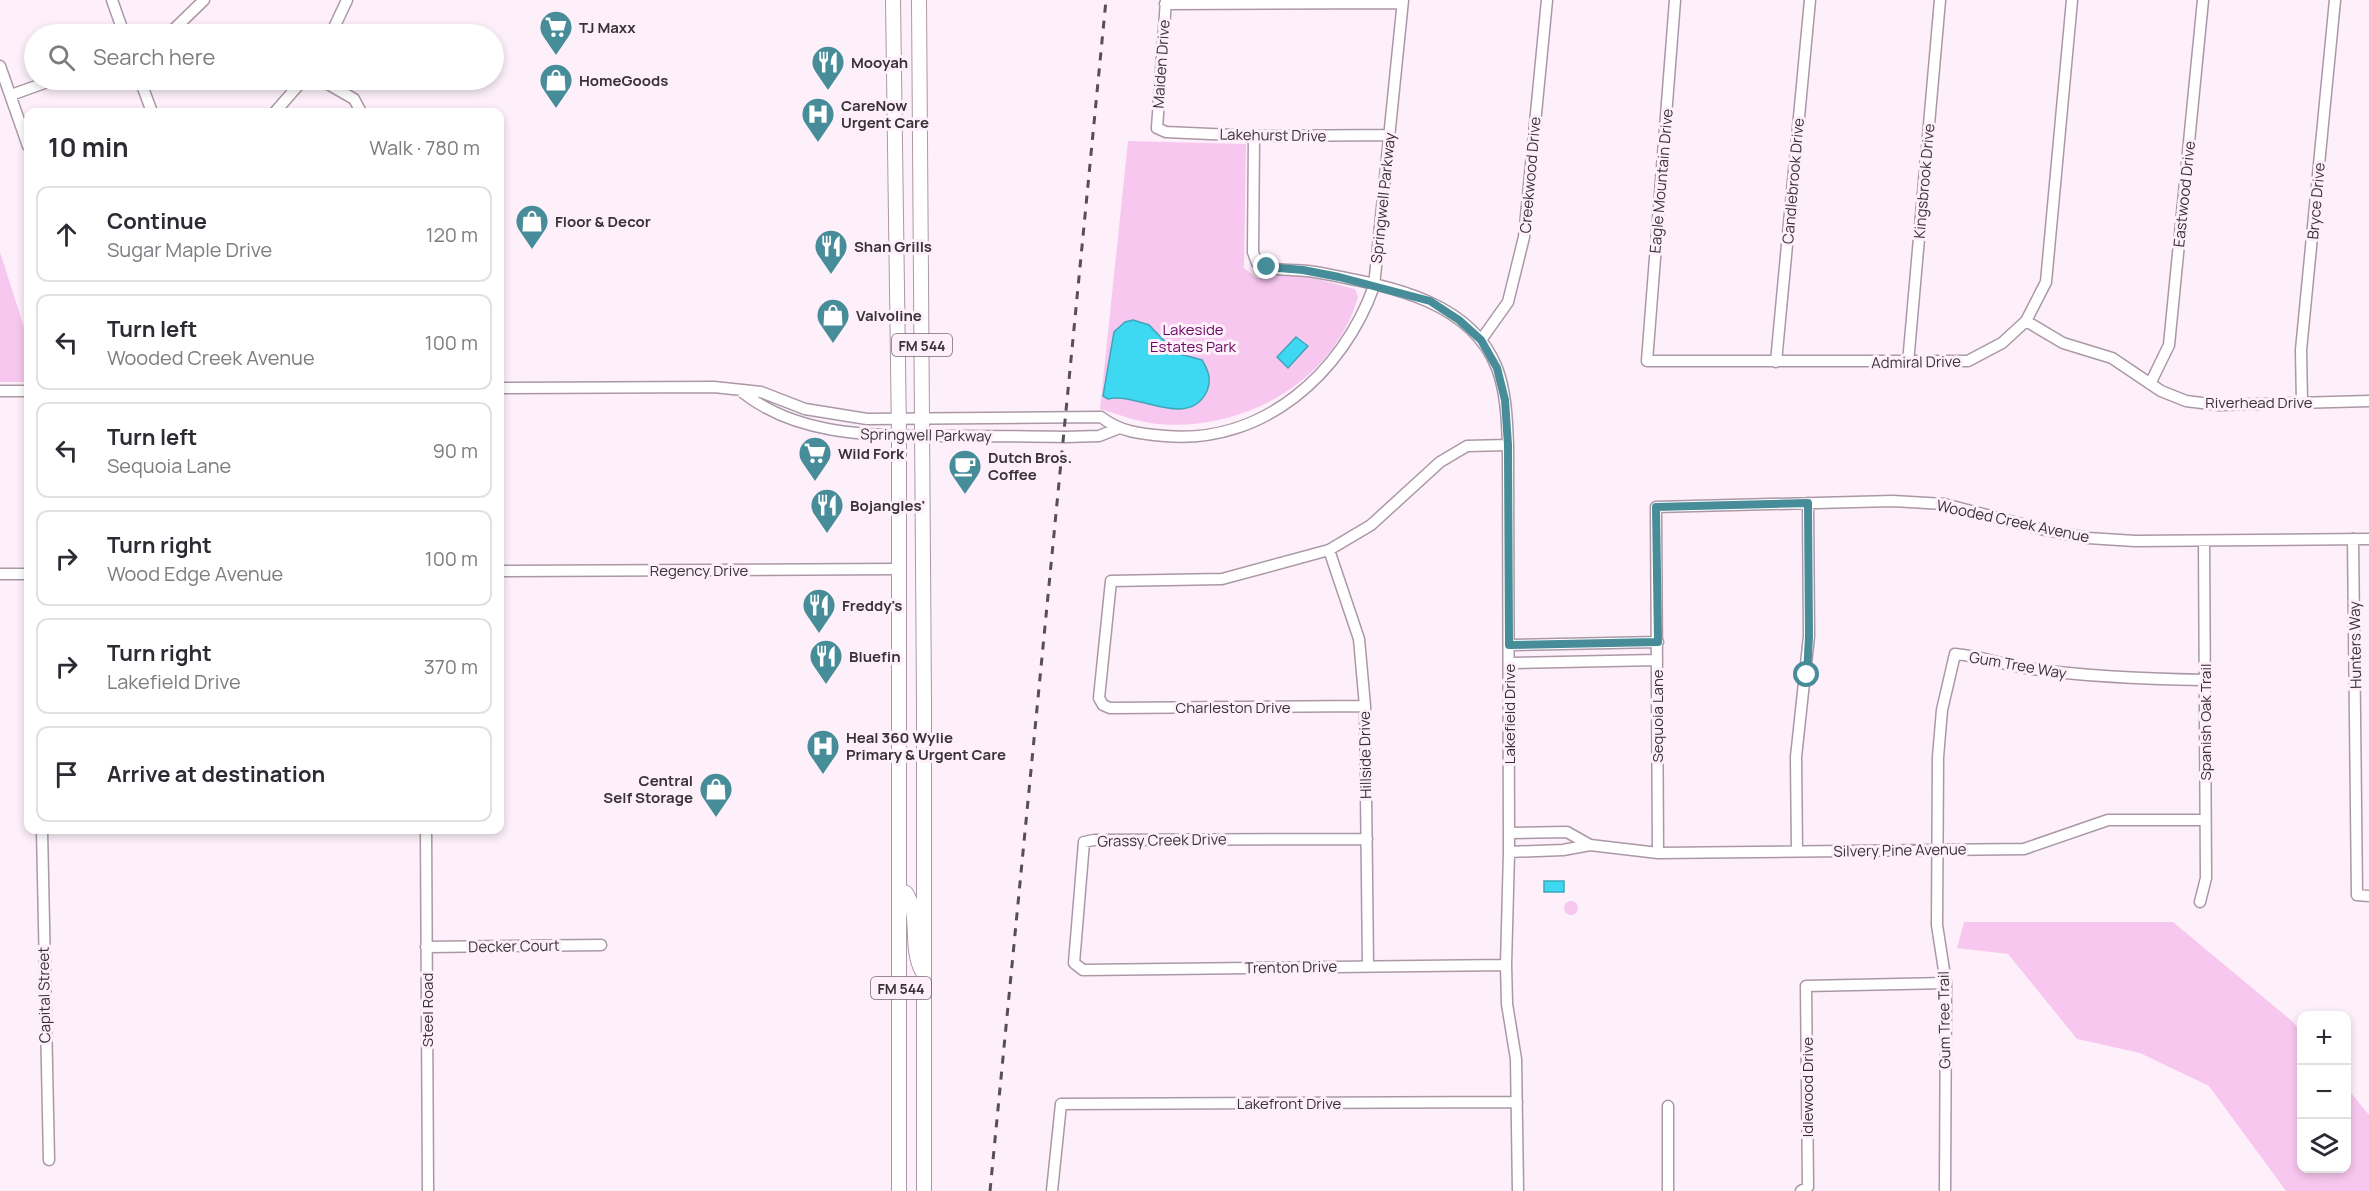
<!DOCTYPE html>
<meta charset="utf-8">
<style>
:root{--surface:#fff;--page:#f7f7f7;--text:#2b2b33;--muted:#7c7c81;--line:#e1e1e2}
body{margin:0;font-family:Manrope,sans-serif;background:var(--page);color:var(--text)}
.controls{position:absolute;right:18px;bottom:18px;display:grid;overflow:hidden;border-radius:12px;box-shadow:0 3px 9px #0003}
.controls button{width:54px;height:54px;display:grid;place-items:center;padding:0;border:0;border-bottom:2px solid var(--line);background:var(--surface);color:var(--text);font:30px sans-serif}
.stop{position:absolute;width:18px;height:18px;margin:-14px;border:4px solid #478c99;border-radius:50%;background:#fff}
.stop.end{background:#478c99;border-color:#fff;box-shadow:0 2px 6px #0008}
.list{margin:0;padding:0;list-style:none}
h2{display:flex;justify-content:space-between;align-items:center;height:78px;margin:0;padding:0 24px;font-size:26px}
h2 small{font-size:20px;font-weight:400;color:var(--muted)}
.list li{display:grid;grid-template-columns:39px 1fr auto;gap:18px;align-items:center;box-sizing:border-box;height:96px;margin:0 12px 12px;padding:0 12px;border:2px solid var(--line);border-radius:12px}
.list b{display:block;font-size:22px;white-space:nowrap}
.list p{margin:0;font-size:20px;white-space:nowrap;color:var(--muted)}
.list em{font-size:20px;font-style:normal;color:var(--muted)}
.icon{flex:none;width:33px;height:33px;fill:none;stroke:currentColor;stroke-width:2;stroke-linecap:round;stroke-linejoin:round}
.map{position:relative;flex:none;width:2369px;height:1191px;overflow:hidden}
.search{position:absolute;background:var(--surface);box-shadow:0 3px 9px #0003;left:24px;top:24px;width:480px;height:66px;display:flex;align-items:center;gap:15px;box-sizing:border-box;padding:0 21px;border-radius:33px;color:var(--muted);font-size:22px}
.panel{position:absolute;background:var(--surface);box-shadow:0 3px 9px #0003;left:24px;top:108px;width:480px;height:726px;border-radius:12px}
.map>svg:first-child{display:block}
.green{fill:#f8c7ef}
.water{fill:#3fd8f2;stroke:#3ea6ba;stroke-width:1.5}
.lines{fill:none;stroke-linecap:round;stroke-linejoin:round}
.minor-casing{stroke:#ab98a7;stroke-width:13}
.major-casing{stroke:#ab98a7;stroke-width:16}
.minor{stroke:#fff;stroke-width:10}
.major{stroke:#fff;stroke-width:14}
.rail{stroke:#584f56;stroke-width:3;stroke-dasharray:8 8;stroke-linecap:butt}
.route{stroke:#478c99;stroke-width:8}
.labels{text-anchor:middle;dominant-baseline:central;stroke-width:6;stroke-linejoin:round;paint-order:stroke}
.shield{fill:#fdf0fa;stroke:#746b72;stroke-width:1.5}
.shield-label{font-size:14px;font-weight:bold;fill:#3a3238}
.poi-label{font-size:15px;font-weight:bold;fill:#3a3238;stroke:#fdf0fa;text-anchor:start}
.street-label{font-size:15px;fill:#3a3238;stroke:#fdf0fa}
.park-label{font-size:15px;fill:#6a0762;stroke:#fdf0fa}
</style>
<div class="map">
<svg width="2369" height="1191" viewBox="0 0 2369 1191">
<rect width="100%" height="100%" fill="#fdf0fa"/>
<path class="green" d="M1128,141L1246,144L1244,268L1257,278H1266L1275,274L1305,276L1355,289L1358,297C1334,382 1242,432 1157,424C1138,422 1118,414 1100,409Z
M0,252L28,340V382H0Z
M1564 908a7 7 0 1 1 14 0a7 7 0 1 1-14 0Z
M1964,922H2173L2292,1021L2301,1032L2302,1168H2346L2347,1088L2369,1115V1191H2286L2209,1086L2140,1053L2077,1039L2008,954L1957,948Z"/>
<path class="water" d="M1133,320L1149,325L1176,353L1202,360C1208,370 1212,379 1207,391C1188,431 1136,391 1108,399L1103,396L1114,332L1125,322Z
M1296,337L1308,346L1288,368L1277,357Z
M1544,881H1564V892H1544Z"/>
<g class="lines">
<defs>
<path id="minor" d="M112,0L124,34
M1166,0L1157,128L1166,132L1254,136L1389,135
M1675,0L1647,361H1968L2002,343L2026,321L2046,282L2072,0
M1165,4L1402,3
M169,34L204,0
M331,34L347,0
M0,66L28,146
M140,80L152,112
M321,80L354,99L361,112
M11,95L53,80
M275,112L303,80
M1254,136L1253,252L1257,263C1272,272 1297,269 1315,272C1381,285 1469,297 1497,368C1506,392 1507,419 1508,445L1509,852L1506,965L1507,1004L1516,1059L1518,1191
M2026,321L2063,343L2112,358L2161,391L2186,401L2218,405L2369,401
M1481,340L1508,302L1524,237L1547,0
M1776,362L1810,0
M1908,363L1940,0
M2150,384L2169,345L2203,0
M500,388L714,387L761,392L805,409L867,419L1101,417C1120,432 1141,434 1165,436C1263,445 1343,373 1374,286L1403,0
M0,391H28
M742,392C800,438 876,435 945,436C985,436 1025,436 1065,437L1099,436L1117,429
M2302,403L2301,350L2335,0
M2353,539L2357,895L2369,896
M1329,550L1359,639L1365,706L1368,965
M500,571L898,569
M0,574H28
M1509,645L1658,642
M1509,663L1657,660
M1365,706L1110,708L1103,705L1099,698L1111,581L1222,579L1329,550L1371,525L1440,462L1467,446L1508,445
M42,830L49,1160
M426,830L428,1191
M1509,833L1567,832L1590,845L1563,850L1509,852
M1367,839L1094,840L1084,842L1074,963L1083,970L1506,965
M1590,845L1658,853L2024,849L2108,820H2205
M1797,851L1796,757L1809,636L1808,503
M1658,853L1656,507L1893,501L1944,504L2041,529L2088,538L2135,541L2369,539
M2200,902L2206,878L2204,541
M426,947L601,945
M1668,1106V1191
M1052,1191L1061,1104L1517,1102
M1801,1191L1808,1187L1806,986L1946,983
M1945,1191L1946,983L1937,925L1938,757L1942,710L1955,654C1982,656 2006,666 2033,669C2090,677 2146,679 2204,680"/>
<path id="major" d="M893,0L899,435V1191
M919,0L924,702V1191
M900,891L906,893C921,916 909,945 922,971"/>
</defs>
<use href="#minor" class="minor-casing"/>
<use href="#major" class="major-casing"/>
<use href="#minor" class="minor"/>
<use href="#major" class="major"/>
<path class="rail" d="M990,1191L1106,0"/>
</g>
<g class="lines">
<path class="route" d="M1267,267L1303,270L1339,277L1430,301L1459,320L1481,340L1497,368L1505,400L1508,445L1509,645L1658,642L1656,507L1808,503L1809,636L1807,675"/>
</g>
<defs>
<symbol id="supermarket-pin" viewBox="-11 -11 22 30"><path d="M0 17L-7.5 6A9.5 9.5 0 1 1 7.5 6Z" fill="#478c99" stroke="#fdf0fa"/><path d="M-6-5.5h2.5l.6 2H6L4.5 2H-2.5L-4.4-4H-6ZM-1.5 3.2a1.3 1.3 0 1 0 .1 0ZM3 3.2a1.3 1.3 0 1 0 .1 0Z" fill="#fff"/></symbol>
<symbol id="restaurant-pin" viewBox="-11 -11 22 30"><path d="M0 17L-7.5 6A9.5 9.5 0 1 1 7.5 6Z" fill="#478c99" stroke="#fdf0fa"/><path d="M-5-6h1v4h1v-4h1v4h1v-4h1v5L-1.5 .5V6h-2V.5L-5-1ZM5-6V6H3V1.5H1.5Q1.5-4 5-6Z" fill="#fff"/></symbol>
<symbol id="shop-pin" viewBox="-11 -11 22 30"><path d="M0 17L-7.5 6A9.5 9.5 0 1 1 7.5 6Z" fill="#478c99" stroke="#fdf0fa"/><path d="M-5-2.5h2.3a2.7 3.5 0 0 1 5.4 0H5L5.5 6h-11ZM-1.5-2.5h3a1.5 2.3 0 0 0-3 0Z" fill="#fff"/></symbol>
<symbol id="hospital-pin" viewBox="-11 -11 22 30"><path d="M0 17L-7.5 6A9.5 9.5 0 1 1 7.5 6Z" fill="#478c99" stroke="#fdf0fa"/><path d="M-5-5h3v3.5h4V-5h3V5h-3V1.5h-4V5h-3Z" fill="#fff"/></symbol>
<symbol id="cafe-pin" viewBox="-11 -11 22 30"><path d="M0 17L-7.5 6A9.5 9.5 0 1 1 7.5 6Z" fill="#478c99" stroke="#fdf0fa"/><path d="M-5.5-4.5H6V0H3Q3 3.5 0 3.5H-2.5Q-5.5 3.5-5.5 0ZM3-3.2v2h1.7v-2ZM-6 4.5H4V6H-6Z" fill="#fff"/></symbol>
</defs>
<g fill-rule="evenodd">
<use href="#supermarket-pin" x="537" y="8" width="38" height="52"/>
<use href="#restaurant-pin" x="809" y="43" width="38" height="52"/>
<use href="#shop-pin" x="537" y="61" width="38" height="52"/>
<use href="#hospital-pin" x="799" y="95" width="38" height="52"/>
<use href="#shop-pin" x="513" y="202" width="38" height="52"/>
<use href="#restaurant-pin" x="812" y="227" width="38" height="52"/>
<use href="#shop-pin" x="814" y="296" width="38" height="52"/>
<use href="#supermarket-pin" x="796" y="434" width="38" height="52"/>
<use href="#cafe-pin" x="946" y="447" width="38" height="52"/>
<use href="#restaurant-pin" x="808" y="486" width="38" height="52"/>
<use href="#restaurant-pin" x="800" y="586" width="38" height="52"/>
<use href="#restaurant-pin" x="807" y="637" width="38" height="52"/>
<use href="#hospital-pin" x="804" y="727" width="38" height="52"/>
<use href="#shop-pin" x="697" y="770" width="38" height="52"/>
</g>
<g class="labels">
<g class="shield">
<rect x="892" y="334" width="60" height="22" rx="4.5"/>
<rect x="871" y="977" width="60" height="22" rx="4.5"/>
</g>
<g class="shield-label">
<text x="922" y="345">FM 544</text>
<text x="901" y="988">FM 544</text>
</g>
<g class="poi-label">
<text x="579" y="27">TJ Maxx</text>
<text x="851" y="62">Mooyah</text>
<text x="579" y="80">HomeGoods</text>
<text x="841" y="105">CareNow<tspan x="841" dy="17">Urgent Care</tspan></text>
<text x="555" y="221">Floor &amp; Decor</text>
<text x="854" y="246">Shan Grills</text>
<text x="856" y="315">Valvoline</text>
<text x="838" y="453">Wild Fork</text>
<text x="988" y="457">Dutch Bros.<tspan x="988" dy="17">Coffee</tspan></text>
<text x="850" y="505">Bojangles'</text>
<text x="842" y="605">Freddy's</text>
<text x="849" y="656">Bluefin</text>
<text x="846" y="737">Heal 360 Wylie<tspan x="846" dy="17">Primary &amp; Urgent Care</tspan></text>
<text x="693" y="780" text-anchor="end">Central<tspan x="693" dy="17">Self Storage</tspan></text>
</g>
<g class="street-label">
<text transform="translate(1161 64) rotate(-86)">Maiden Drive</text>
<text transform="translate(1273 135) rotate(1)">Lakehurst Drive</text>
<text transform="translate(1530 175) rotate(-85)">Creekwood Drive</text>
<text transform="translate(1661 181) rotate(-85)">Eagle Mountain Drive</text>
<text transform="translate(1793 181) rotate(-85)">Candlebrook Drive</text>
<text transform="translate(1924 181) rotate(-85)">Kingsbrook Drive</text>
<text transform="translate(2184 194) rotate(-84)">Eastwood Drive</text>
<text transform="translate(1383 198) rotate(-84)">Springwell Parkway</text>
<text transform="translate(2316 201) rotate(-85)">Bryce Drive</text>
<text transform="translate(1916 362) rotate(-1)">Admiral Drive</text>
<text x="2259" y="402">Riverhead Drive</text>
<text transform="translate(926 435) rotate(1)">Springwell Parkway</text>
<text transform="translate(2013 521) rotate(12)">Wooded Creek Avenue</text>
<text x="699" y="570">Regency Drive</text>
<text transform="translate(2355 645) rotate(-91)">Hunters Way</text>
<text transform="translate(2018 665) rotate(10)">Gum Tree Way</text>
<text x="1233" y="707">Charleston Drive</text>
<text transform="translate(1509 714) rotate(-90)">Lakefield Drive</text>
<text transform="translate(1657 716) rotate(-90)">Sequoia Lane</text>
<text transform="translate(2205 722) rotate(-90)">Spanish Oak Trail</text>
<text transform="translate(1365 755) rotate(-91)">Hillside Drive</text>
<text transform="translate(1162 840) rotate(-1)">Grassy Creek Drive</text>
<text transform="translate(1900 850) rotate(-1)">Silvery Pine Avenue</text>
<text transform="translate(514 946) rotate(-1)">Decker Court</text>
<text transform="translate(1291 967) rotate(-1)">Trenton Drive</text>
<text transform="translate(44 995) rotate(-91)">Capital Street</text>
<text transform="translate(427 1010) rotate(-90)">Steel Road</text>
<text transform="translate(1944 1020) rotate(-91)">Gum Tree Trail</text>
<text transform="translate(1807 1087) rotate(-90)">Idlewood Drive</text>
<text x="1289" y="1103">Lakefront Drive</text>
</g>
<g class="park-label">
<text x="1193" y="329">Lakeside<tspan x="1193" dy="17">Estates Park</tspan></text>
</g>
</g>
</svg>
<div class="controls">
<button>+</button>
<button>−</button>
<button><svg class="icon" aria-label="layers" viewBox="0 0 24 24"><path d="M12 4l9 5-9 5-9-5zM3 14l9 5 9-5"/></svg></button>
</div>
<div class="stop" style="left:1807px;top:675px"></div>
<div class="stop end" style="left:1267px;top:267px"></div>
<div class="search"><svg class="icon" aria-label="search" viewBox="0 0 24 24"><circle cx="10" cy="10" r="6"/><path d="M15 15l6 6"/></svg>Search here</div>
<section class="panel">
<h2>10 min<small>Walk · 780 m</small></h2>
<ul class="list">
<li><svg class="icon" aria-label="ahead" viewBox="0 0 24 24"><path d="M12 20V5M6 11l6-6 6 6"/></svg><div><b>Continue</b><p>Sugar Maple Drive</p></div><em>120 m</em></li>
<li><svg class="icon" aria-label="left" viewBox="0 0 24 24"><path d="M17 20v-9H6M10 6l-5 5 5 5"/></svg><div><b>Turn left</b><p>Wooded Creek Avenue</p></div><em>100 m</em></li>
<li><svg class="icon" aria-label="left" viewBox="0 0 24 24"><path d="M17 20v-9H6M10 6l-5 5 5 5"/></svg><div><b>Turn left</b><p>Sequoia Lane</p></div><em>90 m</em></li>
<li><svg class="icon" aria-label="right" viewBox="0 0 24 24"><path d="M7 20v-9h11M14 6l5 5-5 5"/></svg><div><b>Turn right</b><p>Wood Edge Avenue</p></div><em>100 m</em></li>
<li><svg class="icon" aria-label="right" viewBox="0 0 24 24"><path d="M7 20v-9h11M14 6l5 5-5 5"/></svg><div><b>Turn right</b><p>Lakefield Drive</p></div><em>370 m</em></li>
<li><svg class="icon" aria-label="arrive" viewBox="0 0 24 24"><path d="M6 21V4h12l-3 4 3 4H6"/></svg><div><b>Arrive at destination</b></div></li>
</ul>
</section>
</div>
